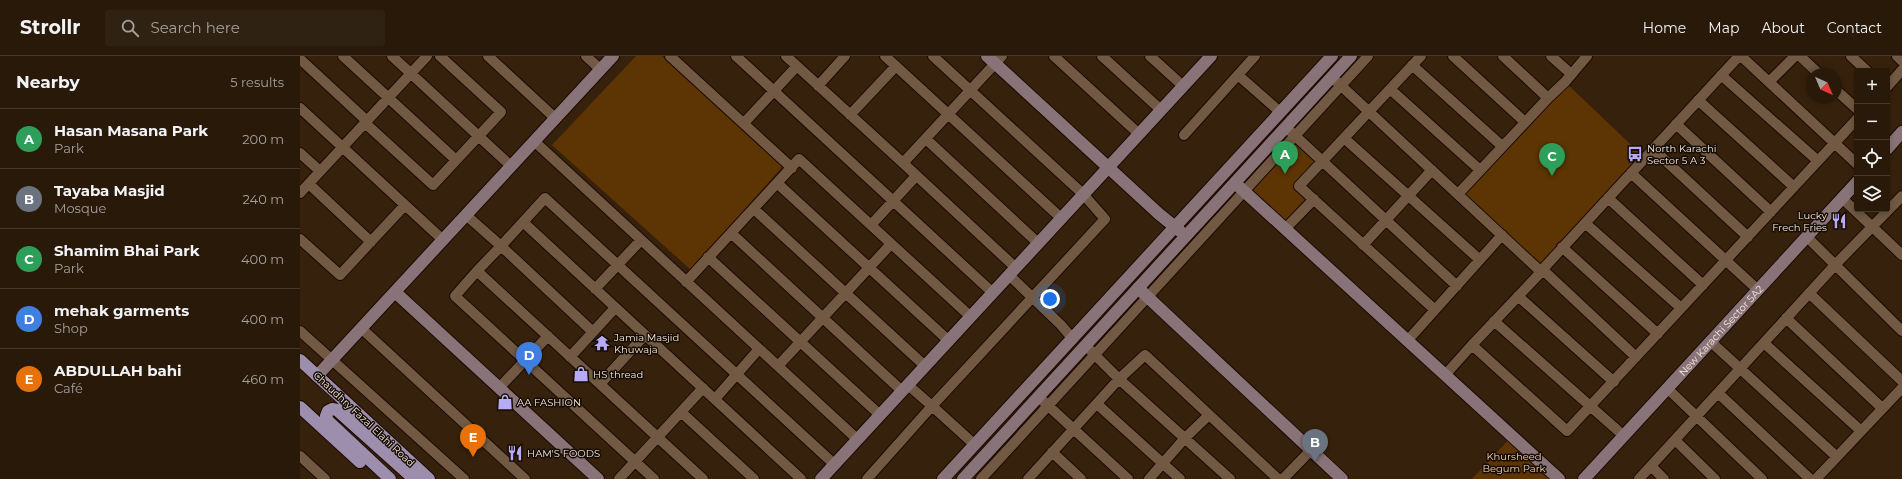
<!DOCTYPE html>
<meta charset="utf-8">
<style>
:root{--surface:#281909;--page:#302212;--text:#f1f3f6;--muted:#a5a09c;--line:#44382a;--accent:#b7abf8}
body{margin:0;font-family:Montserrat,sans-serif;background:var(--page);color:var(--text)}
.controls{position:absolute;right:12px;top:12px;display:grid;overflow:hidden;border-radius:4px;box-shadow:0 2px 6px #0003}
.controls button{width:36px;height:36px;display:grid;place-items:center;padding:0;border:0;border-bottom:1px solid var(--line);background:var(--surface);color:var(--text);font:20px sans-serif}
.compass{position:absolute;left:1506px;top:12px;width:36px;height:36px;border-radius:50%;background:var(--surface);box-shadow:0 2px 6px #0003;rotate:136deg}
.you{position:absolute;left:750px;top:243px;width:14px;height:14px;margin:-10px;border:3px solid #fff;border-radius:50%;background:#1a73e8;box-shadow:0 0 0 6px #1a73e833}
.badge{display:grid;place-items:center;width:26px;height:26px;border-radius:50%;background:var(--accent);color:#fff;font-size:13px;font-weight:700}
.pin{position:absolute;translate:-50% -33px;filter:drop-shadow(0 1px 2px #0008)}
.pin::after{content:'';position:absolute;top:21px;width:14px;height:12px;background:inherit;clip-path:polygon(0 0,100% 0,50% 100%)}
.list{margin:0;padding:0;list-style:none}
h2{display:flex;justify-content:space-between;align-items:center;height:52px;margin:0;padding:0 16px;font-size:17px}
h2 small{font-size:13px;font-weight:400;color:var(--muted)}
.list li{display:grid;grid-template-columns:26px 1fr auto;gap:12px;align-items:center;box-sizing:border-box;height:60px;padding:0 16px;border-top:1px solid var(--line)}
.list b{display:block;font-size:15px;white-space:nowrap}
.list p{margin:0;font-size:13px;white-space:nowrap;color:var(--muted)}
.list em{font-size:13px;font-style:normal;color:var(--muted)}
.icon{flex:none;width:22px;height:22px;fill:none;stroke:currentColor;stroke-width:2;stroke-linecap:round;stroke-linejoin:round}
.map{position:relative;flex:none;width:1602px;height:423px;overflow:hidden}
header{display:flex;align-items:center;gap:24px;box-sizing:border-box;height:56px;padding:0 20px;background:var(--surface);border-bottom:1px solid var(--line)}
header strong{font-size:19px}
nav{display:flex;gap:22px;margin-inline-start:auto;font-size:14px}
.search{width:280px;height:36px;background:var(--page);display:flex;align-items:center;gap:10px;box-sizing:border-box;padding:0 14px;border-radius:4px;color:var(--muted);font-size:15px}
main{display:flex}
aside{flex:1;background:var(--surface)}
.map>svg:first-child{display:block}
.green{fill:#5d3404}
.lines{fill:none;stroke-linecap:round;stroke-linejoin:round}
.street-casing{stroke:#1d0900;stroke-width:12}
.secondary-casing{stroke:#1d0900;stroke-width:14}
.primary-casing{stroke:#1d0900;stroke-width:14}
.street{stroke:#715943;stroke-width:10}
.secondary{stroke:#887478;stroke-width:12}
.primary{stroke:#9e8ead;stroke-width:12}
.labels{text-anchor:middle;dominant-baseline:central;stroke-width:3;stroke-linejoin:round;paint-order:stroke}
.poi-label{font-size:10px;fill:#f6e7da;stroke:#160d05;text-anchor:start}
.street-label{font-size:10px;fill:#f6e7da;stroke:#160d05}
.park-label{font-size:10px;fill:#f8d2b1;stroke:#160d05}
</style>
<header>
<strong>Strollr</strong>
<div class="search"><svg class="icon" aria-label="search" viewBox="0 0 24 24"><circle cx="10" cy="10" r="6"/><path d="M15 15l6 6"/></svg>Search here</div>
<nav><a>Home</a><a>Map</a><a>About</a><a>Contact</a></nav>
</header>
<main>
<aside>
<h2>Nearby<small>5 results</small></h2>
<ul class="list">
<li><span class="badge" style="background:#2e9e5b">A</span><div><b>Hasan Masana Park</b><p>Park</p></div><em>200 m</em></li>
<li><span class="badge" style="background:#6b7280">B</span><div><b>Tayaba Masjid</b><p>Mosque</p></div><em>240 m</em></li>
<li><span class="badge" style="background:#2e9e5b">C</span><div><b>Shamim Bhai Park</b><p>Park</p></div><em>400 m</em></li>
<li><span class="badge" style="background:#3f7fe0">D</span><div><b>mehak garments</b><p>Shop</p></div><em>400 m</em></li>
<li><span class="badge" style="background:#e8710a">E</span><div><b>ABDULLAH bahi</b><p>Café</p></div><em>460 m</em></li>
</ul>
</aside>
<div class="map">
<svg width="1602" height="423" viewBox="0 0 1602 423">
<rect width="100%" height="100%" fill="#36210c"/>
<path class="green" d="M336,0H362L483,110L391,214L252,89Z
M1265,26L1345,102L1238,213L1159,137Z
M994,83L1020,106L997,131L1011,144L987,170L947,133Z
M1212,380L1259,423H1172Z"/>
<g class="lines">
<defs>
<path id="street" d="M43,0L156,104
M92,0L211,110
M188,0L255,62
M286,0L300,13
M370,0L492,112
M436,0L693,237
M486,0L603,107L702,0
M585,0L761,162
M754,0L839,78
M802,0L861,54
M850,0L883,30
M1121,0L999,130L1135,254
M1153,0L1225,66
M1203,0L1248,42
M1251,0L1270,17
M1441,0L1557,108
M1500,0L1519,18
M1551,0L1567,15
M1597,0L1602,5
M0,3L67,65
M1112,9L1202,90
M938,19L980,56
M1421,19L1518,105
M1036,25L1238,213L1243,214L1336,301
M1469,26L1495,0
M518,30L545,0
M1587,31L1602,14
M1090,33L1180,114
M1536,34L1557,53
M1398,44L1494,131
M0,52L143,184
M550,59L596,10
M65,67L133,129L201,56L140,0
M444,67L497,10
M1376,68L1471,156
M991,76L1157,230
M884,79L955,0
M1044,82L1180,204
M626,83L738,187
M234,85L557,383
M1353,93L1448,181
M0,97L20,115
M603,107L716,212
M1331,117L1458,234
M477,127L649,285
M9,128L71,186
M0,137L127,0
M1159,137L1248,42L1265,26L1287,0
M1308,142L1403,229
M1542,142L1602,199
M454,153L625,310
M166,159L201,190L245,142L534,408
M223,166L501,423
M1285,167L1381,252
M571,169L616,120
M986,172L1014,143
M431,177L602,335
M1507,181L1602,275
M0,183L40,219L105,149
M1063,189L1132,114
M1262,191L1358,278
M408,201L580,359
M1242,214L1439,0
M177,215L155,240L354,423
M709,219L761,269L772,282
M386,226L499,103L671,261
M295,233L341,184
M1509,237L1602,325
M1218,240L1314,326
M1486,262L1582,352
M1194,265L1324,380
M61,272L225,423
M0,275L164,423
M293,276L201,190L177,215L403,423
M1108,284L1202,179
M1411,286L1537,401
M1464,287L1560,374
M1172,289L1243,214
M790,294L819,323L845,299L978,423
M270,301L315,252
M478,310L591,188
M1145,319L1172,289L1267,375L1557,63
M300,328L345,279
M608,329L632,350L805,163L783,138L633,0
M199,332L248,280
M1368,333L1462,423
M1418,337L1510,423
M415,343L459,293
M743,345L828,423
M797,348L880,423
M381,356L454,423
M1375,384L1415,423
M752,396L781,423
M0,400L25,423
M1351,410L1364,423
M319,423L403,332
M567,423L632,350L675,389
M681,423L1068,0
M728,423L819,323L930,423
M849,423L885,382L909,359
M983,423L1011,394
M1339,423L1535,209L1602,140
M1516,423L1602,332"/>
<g id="secondary">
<path d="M687,0L859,158L880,175"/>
<path d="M1587,93L1602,76"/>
<path d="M935,127L1259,423"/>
<path d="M838,232L1042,423"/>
<path d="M95,236L298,423"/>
<path d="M17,320L313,0"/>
<path d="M521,423L911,0"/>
<path d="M643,423L1032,0"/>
<path d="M663,423L1051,0"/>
<path id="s1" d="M1284,423L1557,126"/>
</g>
<path id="primary" d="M0,304L129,423
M0,351L60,406
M90,423L28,365L26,360L28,355L32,353L37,354L114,423"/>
</defs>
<use href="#street" class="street-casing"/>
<use href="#secondary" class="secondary-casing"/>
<use href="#primary" class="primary-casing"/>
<use href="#street" class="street"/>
<use href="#secondary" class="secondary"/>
<use href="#primary" class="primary"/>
</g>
<defs>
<symbol id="bus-bare" viewBox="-9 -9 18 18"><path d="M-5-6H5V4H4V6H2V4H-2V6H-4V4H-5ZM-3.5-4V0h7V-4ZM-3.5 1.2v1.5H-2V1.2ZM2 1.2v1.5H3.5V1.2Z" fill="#b7abf8" stroke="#160d05" stroke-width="2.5" paint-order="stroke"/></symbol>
<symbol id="restaurant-bare" viewBox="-9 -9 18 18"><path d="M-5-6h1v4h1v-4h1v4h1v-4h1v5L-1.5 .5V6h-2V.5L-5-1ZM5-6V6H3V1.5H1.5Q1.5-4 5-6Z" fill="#b7abf8" stroke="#160d05" stroke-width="2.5" paint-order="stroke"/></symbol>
<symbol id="temple-bare" viewBox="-9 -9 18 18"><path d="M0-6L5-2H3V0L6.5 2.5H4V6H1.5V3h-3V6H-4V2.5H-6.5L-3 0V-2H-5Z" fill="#b7abf8" stroke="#160d05" stroke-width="2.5" paint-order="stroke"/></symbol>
<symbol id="shop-bare" viewBox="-9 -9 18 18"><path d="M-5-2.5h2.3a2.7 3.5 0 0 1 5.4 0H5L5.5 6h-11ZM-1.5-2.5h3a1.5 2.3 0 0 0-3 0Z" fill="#b7abf8" stroke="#160d05" stroke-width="2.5" paint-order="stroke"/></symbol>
</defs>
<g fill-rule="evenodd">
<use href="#bus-bare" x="1324" y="87" width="22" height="22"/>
<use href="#restaurant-bare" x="1528" y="154" width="22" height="22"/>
<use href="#temple-bare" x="291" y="276" width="22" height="22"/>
<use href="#shop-bare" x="270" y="307" width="22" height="22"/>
<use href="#shop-bare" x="194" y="335" width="22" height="22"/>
<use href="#restaurant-bare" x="204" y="386" width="22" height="22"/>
</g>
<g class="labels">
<g class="poi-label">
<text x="1347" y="92">North Karachi<tspan x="1347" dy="12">Sector 5 A 3</tspan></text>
<text x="1527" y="159" text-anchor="end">Lucky<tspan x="1527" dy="12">Frech Fries</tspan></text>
<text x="314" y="281">Jamia Masjid<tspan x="314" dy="12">Khuwaja</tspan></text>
<text x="293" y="318">HS thread</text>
<text x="217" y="346">AA FASHION</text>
<text x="227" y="397">HAM'S FOODS</text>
</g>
<g class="street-label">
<text stroke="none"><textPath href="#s1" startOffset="202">New Karachi Sector 5A2</textPath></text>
<text transform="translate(64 363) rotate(43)">Chaudhry Fazal Elahi Road</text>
</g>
<g class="park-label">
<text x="1214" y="400">Khursheed<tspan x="1214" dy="12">Begum Park</tspan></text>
</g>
</g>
</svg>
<div class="controls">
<button>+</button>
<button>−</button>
<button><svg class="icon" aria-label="locate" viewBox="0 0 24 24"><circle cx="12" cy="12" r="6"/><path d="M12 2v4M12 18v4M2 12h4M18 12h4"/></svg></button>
<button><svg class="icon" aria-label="layers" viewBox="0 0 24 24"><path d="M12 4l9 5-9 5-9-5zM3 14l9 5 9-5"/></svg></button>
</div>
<svg class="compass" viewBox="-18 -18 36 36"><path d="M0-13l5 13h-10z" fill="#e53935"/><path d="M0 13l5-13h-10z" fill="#a5a09c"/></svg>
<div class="you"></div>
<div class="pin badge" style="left:985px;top:118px;background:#2e9e5b">A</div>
<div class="pin badge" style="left:1015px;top:406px;background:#6b7280">B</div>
<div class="pin badge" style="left:1252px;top:120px;background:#2e9e5b">C</div>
<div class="pin badge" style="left:229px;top:319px;background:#3f7fe0">D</div>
<div class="pin badge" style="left:173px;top:401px;background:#e8710a">E</div>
</div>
</main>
